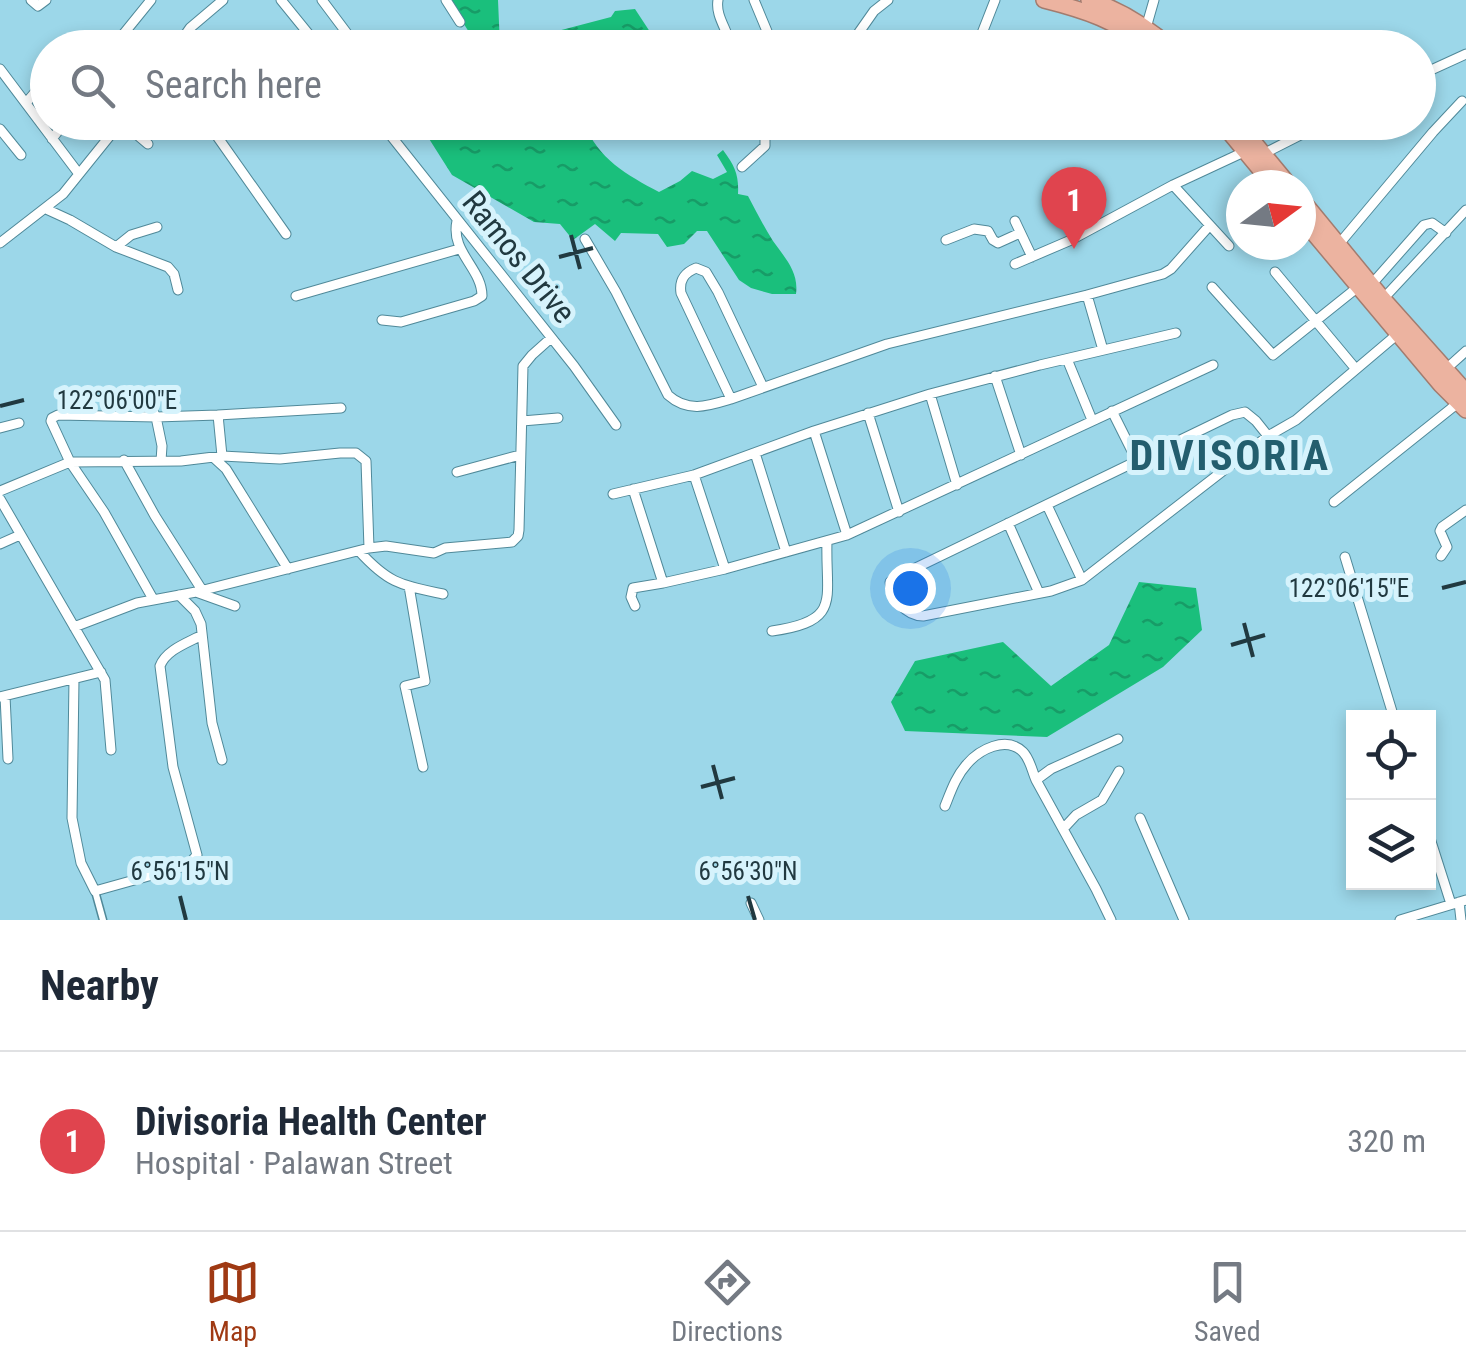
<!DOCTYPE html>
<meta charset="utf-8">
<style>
:root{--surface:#fff;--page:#f2f2f3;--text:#1f2937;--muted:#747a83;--line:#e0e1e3;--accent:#9f3913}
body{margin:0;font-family:"Roboto Condensed",sans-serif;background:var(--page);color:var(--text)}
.controls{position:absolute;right:30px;bottom:30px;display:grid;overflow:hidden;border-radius:0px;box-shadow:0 5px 15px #0003}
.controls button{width:90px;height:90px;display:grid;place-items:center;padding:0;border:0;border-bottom:2px solid var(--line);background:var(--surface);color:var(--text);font:50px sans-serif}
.compass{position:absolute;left:1226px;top:170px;width:90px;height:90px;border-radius:50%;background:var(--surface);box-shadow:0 5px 15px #0003;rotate:75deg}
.you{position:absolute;left:910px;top:588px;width:35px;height:35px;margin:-25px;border:8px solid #fff;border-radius:50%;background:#1a73e8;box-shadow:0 0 0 15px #1a73e833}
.badge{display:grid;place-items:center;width:65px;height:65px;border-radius:50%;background:var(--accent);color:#fff;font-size:32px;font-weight:700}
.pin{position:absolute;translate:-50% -82px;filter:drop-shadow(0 2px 5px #0008)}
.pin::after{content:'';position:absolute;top:52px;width:35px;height:30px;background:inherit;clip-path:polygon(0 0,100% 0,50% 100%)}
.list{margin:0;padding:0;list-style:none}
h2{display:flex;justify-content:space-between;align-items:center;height:130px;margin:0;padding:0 40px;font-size:42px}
h2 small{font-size:32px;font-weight:400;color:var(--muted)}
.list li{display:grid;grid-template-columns:65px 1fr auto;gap:30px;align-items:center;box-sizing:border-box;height:180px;padding:0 40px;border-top:2px solid var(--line)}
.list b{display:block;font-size:38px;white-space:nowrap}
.list p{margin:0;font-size:32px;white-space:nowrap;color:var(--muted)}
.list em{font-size:32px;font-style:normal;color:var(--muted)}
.icon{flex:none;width:55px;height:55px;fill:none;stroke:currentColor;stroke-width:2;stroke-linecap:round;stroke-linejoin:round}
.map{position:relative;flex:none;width:1466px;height:920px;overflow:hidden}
.search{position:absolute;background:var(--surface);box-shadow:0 5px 15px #0003;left:30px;right:30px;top:30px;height:110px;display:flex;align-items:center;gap:25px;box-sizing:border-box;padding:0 35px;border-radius:55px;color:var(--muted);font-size:38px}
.sheet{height:310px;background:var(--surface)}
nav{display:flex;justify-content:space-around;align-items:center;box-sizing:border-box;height:140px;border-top:2px solid var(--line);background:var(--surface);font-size:28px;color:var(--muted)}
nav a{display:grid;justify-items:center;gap:5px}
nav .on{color:var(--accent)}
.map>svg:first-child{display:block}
.water{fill:url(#water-ripples)}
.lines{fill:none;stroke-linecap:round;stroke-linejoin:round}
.pedestrian-casing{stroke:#508999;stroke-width:9}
.minor-casing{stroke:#508999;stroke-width:11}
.trunk-casing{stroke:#a27c6f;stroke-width:18}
.pedestrian{stroke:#fff;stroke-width:6}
.minor{stroke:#fff;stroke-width:9}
.trunk{stroke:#ecb3a0;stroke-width:15}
.ticks{fill:none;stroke:#213940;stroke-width:4}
.labels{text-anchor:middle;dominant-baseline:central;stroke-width:10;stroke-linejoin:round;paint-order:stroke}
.street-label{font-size:32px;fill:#213940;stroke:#d6f3fc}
.district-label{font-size:42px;font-weight:bold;letter-spacing:2.5px;fill:#235e6e;stroke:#d6f3fc}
.ticks-label{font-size:25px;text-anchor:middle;fill:#213940;stroke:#d6f3fc;stroke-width:10;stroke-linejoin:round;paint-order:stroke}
</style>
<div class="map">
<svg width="1466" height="920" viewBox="0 0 1466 920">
<defs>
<pattern id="water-ripples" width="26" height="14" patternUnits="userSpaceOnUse" patternTransform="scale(2.5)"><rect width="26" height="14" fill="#1abf7c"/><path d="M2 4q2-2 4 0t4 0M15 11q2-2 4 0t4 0" fill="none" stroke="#179c67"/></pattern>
</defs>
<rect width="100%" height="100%" fill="#9cd7e9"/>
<path class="water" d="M449,0H498L500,46L611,17L615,11L635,9L656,41V48L629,47L619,41L615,48L441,47L472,37Z
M419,123H584C598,159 627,175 659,192L680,181L692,171L713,179L727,172L717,155L723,150C735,166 739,175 738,194L748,196C756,211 764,227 773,241C785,258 799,272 796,294H772L751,288L739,280L707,231H697L684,244L667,247L658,234L621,233L615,241L595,224L573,240L560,224L534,222L452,175Z
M1139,582L1196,588L1202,630L1163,667L1047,737L905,731L891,702L915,661L1003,642L1051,686L1109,645Z"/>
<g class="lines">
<defs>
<path id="pedestrian" d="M95,891L103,920"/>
<path id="minor" d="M31,0L38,6L46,0
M281,0L320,48
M322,0L358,48
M446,0L460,22
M718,0C715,17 729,31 731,48
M754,0L774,48
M1146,28L1154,0
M977,46L995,0
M112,48L151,0
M176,48L190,28L223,0
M848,48L874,11L888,0
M0,69L79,174
M1418,76L1466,54
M26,103L48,77
M122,122L148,144
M207,122L286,234
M288,122L293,126
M380,122L574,366L616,425
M663,122L668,127
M0,129L21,155
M52,139L65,122
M1263,154L1326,122
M742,167L765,146V137L760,122
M1173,185L1229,246
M46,209L70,220L116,247L168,267L174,274L178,290
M1015,221L1032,257
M585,239L616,292L668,395C688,413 708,406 731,399L887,344L1087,295L1103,350
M946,240L974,229L988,231L993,240L998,243L1020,233
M0,243L63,194L121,122
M1339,244L1433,132L1462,101
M116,247L131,235L157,227
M1015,264L1071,240L1173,185L1246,151
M1275,272L1355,368
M1371,285L1424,225L1432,223L1446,233
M1212,287L1273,355L1358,287
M1087,295L1163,274L1171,269L1210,225
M296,296L459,249
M1383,299L1466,210
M382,320L401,322L474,301L482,296C482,268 450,252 457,221
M1067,359L1092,420
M1446,369L1466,351
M995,376L1021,455
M930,394L957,485
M140,397L149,404L156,417
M731,399L681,293C679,280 684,273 696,268L706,272L718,292L763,387
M1112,411L1137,461
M868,413L899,512
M218,415L341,408
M522,421L558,418
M0,428L19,423
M814,431L847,535
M1268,436L1256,421L1245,412L1232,415L897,577L890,582C891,598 906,616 923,616L1051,591L1082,580L1268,436L1296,420L1400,332
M755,453L786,552
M214,458L226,469L288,569
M124,460L155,516L202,590
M161,461L162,446L156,417L218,415L222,456
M457,472L520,455
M694,475L725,569
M633,489L663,583L725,569L847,535L1213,365
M0,491L70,462L181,461L222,456L280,459L340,453H356L366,461L369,548
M613,494L694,475L814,431L930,394L1040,365L1176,333
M0,499L105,680L111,750
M1334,502L1458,403
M1047,505L1082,580
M1008,523L1039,593
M0,544L20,535
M359,551C389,584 401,585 443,594
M1441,556L1447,547L1440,531L1442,527L1466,510
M1345,557L1394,718
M409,586L425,681L405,686L423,767
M196,592L235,606
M179,595L195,611L201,624L212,723L222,760
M153,599L104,512L70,462L51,421L52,418L58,415L156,417
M635,606L631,597L633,588L663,583
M74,627L137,603L196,592L369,548L386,546L434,553L445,548L512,542L518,536L519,530L523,366L532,355L551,338
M772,631C843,621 825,599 827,541
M74,679L72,818L81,863L95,891L188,865L197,855L173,767L160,666C166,650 187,643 202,635
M5,696L8,759
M0,697L101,672
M945,806C951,791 956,776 967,764C979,750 1006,735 1023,752C1030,759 1032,771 1036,780
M1140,818L1184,920
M1063,829L1076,815L1102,800L1119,771
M1428,832L1451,904
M1459,902L1461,920
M751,903L759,920
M1111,920L1096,889L1036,780L1051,769L1118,739
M1400,920L1466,900"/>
<path id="trunk" d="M1044,0C1084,10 1118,21 1150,48
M1089,0C1119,9 1147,27 1171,48
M1221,122L1273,185
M1237,122L1289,185
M1301,199L1383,299L1466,392
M1301,218L1441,385L1466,410"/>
</defs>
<use href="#pedestrian" class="pedestrian-casing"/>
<use href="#minor" class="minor-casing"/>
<use href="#trunk" class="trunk-casing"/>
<use href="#pedestrian" class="pedestrian"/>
<use href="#minor" class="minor"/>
<use href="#trunk" class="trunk"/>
</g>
<path class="ticks" d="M571,235L580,269M559,257L593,248M0,406L24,400M1442,588L1466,582M1244,623L1253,657M1231,645L1265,635M713,765L722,799M701,787L735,778M180,896L186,920M748,896L755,920"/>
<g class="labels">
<g class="street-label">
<text transform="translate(519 257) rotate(51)">Ramos Drive</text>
</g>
<g class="district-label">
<text x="1230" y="455">DIVISORIA</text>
</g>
</g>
<g class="ticks-label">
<text x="117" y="409">122°06'00"E</text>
<text x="1349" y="597">122°06'15"E</text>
<text x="180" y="880">6°56'15"N</text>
<text x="748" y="880">6°56'30"N</text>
</g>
</svg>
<div class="controls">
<button><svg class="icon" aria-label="locate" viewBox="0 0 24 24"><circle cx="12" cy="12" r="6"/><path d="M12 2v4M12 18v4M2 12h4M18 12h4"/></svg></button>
<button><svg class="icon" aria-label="layers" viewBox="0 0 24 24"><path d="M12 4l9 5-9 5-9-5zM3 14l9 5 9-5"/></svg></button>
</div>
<svg class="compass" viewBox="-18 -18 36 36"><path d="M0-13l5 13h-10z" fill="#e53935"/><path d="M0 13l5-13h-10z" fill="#747a83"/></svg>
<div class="you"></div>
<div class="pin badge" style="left:1074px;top:249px;background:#e0444e">1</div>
<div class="search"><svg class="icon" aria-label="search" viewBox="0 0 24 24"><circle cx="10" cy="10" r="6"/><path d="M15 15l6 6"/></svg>Search here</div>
</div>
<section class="sheet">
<h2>Nearby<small></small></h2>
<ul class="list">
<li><span class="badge" style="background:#e0444e">1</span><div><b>Divisoria Health Center</b><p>Hospital · Palawan Street</p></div><em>320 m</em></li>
</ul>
</section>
<nav>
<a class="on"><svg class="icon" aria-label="map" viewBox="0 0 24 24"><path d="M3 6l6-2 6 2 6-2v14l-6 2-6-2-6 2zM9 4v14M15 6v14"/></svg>Map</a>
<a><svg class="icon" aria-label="directions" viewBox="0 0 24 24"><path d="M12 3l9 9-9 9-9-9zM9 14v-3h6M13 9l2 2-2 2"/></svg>Directions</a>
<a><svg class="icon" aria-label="saved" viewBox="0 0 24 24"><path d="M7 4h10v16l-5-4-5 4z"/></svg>Saved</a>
</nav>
